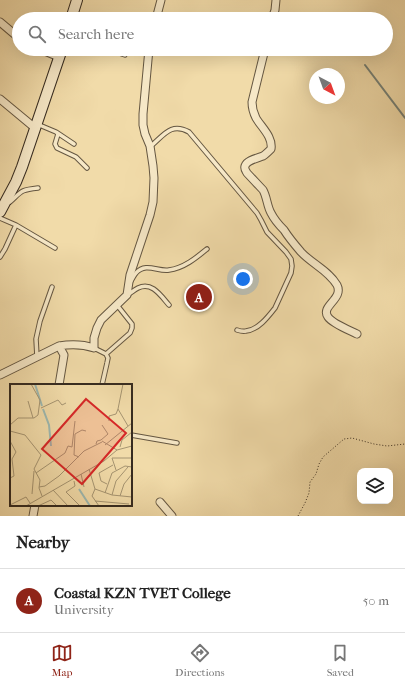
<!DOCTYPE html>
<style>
:root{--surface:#fff;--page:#f2f2f2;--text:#222;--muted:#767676;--line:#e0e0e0;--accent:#8f2418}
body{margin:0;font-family:"IM FELL French Canon",serif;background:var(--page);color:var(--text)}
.controls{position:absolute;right:12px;bottom:12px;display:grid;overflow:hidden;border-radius:8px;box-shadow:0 4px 16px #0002}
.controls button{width:36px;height:36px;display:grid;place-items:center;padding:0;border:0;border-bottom:1px solid var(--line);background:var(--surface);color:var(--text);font:20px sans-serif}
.compass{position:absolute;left:309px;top:68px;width:36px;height:36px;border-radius:50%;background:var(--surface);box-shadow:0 4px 16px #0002;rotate:139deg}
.you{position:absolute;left:243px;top:279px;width:14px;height:14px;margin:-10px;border:3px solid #fff;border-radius:50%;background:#1a73e8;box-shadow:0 0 0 6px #1a73e833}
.badge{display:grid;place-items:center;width:26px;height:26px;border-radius:50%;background:var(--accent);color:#fff;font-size:13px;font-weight:700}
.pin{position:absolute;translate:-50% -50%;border:2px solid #fff;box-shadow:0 1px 4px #0006}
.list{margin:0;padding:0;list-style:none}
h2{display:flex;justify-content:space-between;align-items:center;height:52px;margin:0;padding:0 16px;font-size:17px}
h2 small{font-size:13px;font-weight:400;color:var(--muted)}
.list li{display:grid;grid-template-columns:26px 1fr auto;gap:12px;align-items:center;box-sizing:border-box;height:64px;padding:0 16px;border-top:1px solid var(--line)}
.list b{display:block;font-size:15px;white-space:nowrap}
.list p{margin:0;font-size:13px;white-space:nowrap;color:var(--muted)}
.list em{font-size:13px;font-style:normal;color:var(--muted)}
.icon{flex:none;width:22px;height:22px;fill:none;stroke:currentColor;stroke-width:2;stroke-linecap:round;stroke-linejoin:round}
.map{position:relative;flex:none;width:405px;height:516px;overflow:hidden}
.search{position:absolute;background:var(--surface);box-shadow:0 4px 16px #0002;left:12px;right:12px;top:12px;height:44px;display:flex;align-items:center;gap:10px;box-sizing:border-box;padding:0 14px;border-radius:22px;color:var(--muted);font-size:15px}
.sheet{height:116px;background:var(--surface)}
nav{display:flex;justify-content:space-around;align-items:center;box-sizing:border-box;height:56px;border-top:1px solid var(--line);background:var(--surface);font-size:11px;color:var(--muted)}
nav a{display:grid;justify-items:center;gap:2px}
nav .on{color:var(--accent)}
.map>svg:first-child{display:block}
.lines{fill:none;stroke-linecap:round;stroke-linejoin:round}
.stream{stroke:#748077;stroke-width:2}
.lane-casing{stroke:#655742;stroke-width:5.5}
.street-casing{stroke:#655742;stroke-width:9}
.secondary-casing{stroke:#362b20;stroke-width:12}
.path{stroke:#362b20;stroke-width:1;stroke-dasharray:1 2;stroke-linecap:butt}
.lane{stroke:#f6e8c7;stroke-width:3.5}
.street{stroke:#f6e8c7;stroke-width:7}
.secondary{stroke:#f6e8c7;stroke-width:10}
.inset-river{fill:none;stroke:#9db9b1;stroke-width:2}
.inset-road{fill:none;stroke:#a69572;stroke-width:1}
.view{fill:#d62828;fill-opacity:0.15;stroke:#d62828;stroke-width:2}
.inset-edge{fill:none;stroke:#362b20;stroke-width:2}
</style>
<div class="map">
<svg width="405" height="516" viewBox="0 0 405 516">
<rect width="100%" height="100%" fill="#f1dba9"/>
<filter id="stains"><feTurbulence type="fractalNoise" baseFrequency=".005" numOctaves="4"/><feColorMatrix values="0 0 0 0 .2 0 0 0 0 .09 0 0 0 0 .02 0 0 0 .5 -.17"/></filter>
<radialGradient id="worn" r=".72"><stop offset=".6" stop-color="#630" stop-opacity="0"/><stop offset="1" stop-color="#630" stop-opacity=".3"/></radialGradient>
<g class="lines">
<path class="stream" d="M365,65L405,118"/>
<defs>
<path id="lane" d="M107,49L125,55
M37,124L56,132L74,144
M58,134L55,144L57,148L76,157L87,168
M151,146C164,135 171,122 189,132L257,213L261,220L267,232L286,252L291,259L292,266L291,273L275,308C268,317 258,330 246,331C243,332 240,331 237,330
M10,202C22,191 20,190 38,188
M0,218L16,225L55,248
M0,257L5,249L16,225
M131,281C133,278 134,275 136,273C146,262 158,272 169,270C184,268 196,258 207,249
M127,295C131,293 134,290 138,288C152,281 161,296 169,305
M94,348L106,354L108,358L107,363L102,385
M106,354L130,333L132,328V324L117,305
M37,357L36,339L40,321L52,287
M131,435L177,443"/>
<path id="street" d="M156,19L161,0
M272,19L275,10L276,0
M0,22L19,38
M40,49L59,57
M265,49L252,102C252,107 253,112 256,118C262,128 273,137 271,149C268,152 266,154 263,156C258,158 247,160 245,166C244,169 246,171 247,173L263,190C267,197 267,206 271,213C274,219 279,225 284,230C289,238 295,245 301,252C312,264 328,270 337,285C344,299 320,306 328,317C333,324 349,330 357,334
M0,99L35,128
M0,375L59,346C71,344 82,344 94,348V338L97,328L101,320L127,295L130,275L150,215L153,202L154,178L153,166L150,146L145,134L143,125V114L149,49
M59,385L64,355L59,346
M160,502L172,516
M33,516L35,505"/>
<path id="secondary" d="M71,19L77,0
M0,212L16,182L22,167L62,49"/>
</defs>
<use href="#lane" class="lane-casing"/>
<use href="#street" class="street-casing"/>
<use href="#secondary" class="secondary-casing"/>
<path class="path" d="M298,516L305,503L309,493L310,482L316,474L319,464L323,457L344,439L352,438L374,444L387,446L405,444"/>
<use href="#lane" class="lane"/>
<use href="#street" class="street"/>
<use href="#secondary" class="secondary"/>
</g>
<g transform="translate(10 384)">
<rect width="122" height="122" fill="#f1dba9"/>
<path class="inset-river" d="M25,0L32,22M33,25L39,41L41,62M69,105L80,122"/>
<path class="inset-road" d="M113,0L108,25L118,42M18,17L23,34M31,24L48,16L52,21L56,19M99,37V32L106,30L108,25M0,41L8,34H24L28,31L30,16L21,0M0,47L15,51L31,71L24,85L30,96L29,104L32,112M0,57L6,68L2,75L4,92L0,94M92,57L107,66M86,60L87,57L91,56L98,50L92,41M95,61L122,39M110,63L112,56L122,48M69,73L64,71L65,50L72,46L76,47M79,85L85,105L102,111L122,113M106,86L102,74H122M26,89L55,69L58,62L62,63L65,37M71,90L74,103M64,97L65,102L56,108L70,122M97,100L91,97L89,89L103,81M29,103L35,102L49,92L74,67L92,58M85,105L82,112L89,122M43,106L58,122M95,109L102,89L115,82L122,83M22,110L24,87M102,111L106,97L118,83M110,112L114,100L122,90M85,117L119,120M0,121L16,113L20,119M16,122L94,77L107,66L122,62M28,122L41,116L47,122"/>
<path class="view" d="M76,15L116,49L72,100L32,65Z"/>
<rect width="122" height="122" class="inset-edge"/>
</g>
<rect width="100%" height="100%" filter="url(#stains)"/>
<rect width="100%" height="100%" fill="url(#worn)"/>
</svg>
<div class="controls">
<button><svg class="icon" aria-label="layers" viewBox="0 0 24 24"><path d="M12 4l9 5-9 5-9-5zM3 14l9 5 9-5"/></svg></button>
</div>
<svg class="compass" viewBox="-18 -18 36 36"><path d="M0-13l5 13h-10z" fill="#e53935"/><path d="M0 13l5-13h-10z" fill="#767676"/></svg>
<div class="you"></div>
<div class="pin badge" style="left:199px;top:297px">A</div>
<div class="search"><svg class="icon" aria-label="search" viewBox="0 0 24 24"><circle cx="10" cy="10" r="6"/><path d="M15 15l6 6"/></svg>Search here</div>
</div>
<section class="sheet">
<h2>Nearby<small></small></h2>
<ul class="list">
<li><span class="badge">A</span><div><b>Coastal KZN TVET College</b><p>University</p></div><em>50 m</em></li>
</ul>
</section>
<nav>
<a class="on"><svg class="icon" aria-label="map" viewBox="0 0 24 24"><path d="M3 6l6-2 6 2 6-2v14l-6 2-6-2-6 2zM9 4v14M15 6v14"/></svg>Map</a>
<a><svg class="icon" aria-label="directions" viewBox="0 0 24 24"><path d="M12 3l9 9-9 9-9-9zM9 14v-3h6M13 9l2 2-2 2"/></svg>Directions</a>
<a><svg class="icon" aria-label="saved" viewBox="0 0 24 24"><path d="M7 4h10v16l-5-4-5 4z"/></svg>Saved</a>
</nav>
